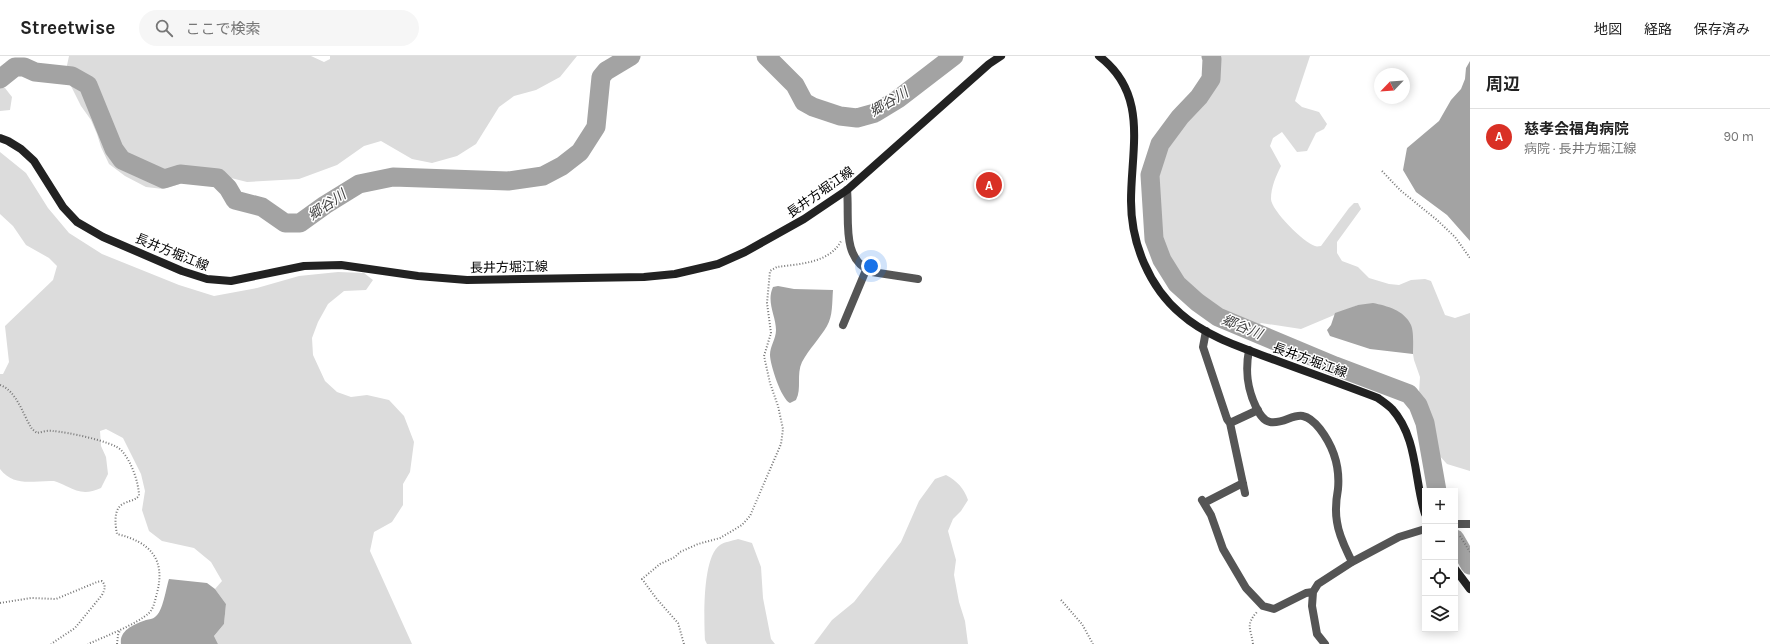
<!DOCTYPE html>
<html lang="ja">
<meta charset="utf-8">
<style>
:root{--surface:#fff;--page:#f6f6f6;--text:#222;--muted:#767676;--line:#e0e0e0;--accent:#d93025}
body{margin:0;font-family:Karla,"Noto Sans JP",sans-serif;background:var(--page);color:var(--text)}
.controls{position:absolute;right:12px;bottom:12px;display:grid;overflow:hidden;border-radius:0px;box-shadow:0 2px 10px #0003}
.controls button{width:36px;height:36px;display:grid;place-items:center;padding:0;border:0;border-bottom:1px solid var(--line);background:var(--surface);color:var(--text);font:20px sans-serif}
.compass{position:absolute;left:1374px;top:12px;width:36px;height:36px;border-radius:50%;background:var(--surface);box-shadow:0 2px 10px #0003;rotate:245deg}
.you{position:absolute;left:871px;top:210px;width:14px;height:14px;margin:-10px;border:3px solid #fff;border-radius:50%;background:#1a73e8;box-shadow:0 0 0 6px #1a73e833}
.badge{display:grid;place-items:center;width:26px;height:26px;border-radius:50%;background:var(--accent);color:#fff;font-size:13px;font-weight:700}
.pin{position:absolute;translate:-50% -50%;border:2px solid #fff;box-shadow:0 1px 4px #0006}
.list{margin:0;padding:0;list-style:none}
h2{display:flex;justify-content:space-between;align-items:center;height:52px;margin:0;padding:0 16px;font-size:17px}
h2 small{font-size:13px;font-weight:400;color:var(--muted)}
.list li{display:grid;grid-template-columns:26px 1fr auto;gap:12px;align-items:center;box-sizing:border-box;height:56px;padding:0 16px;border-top:1px solid var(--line)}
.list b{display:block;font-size:15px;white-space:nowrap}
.list p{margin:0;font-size:13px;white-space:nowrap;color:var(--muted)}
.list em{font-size:13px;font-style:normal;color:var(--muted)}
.icon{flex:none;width:22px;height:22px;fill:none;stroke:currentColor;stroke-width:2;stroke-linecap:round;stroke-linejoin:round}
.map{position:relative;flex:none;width:1470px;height:588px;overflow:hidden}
header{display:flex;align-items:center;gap:24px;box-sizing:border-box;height:56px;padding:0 20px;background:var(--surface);border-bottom:1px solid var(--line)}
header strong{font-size:19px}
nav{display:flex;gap:22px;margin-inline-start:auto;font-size:14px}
.search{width:280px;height:36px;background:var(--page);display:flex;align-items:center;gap:10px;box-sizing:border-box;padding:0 14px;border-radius:22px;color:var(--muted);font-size:15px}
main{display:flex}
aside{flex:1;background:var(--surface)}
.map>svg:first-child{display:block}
.green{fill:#dcdcdc}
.water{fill:#a3a3a3}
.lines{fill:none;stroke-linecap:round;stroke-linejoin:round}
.river{stroke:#a3a3a3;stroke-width:19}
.path{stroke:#777;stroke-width:2;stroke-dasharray:1 2;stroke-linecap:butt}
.minor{stroke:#555;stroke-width:8}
.secondary{stroke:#222;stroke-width:8}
.labels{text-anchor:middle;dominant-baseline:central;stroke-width:3;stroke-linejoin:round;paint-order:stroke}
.street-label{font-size:13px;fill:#000;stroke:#fff}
.water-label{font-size:14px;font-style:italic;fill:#444;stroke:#fff}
</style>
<header>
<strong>Streetwise</strong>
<div class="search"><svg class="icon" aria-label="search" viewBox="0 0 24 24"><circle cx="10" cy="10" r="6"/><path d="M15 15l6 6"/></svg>ここで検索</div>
<nav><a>地図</a><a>経路</a><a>保存済み</a></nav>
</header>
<main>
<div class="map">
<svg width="1470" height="588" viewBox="0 0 1470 588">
<rect width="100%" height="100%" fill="#fff"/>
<path class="green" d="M69,0H311L324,6L330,3V0H577L560,21L536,34L514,40L499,51L476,88L457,100L432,107L412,103L381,85L364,90L337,109L299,123L247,126L227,121L183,127L163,133L146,131L125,120L109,108L101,91L97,78L91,64L81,50L71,30L66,14Z
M1208,0H1310L1295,45L1302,51L1319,56L1327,68L1324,73L1316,77L1307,95L1297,96L1282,76L1273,82L1270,90L1281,110C1276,120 1271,131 1271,143C1271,154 1304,187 1315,190C1317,191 1319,190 1321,190L1349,152L1354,147H1358L1361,153L1337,186V197L1342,205L1358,211L1369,222L1389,228L1399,229L1411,224L1425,223L1431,225L1445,259L1455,262L1470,257V415L1447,408L1437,397L1430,362L1419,337L1420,321L1414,304L1413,298L1358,249L1301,273L1261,267L1248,277L1235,273L1200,252L1178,232L1158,201L1147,168L1145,123L1153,89L1207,25L1210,4Z
M0,32H5L12,41L10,54L0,55Z
M0,96L26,117L48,152L69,177L102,198L179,229L214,240L257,232L299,220L338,216L364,217L373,224L366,234L344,235L328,248L318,266L312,282L313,299L325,325L337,336L351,341L367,339L389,344L404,360L414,386L410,416L403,428V449L392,466L374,476L370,495L412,588H218L214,580L224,568L226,548L215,533L222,525L211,506L194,492L162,485L149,475L142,454L145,435L141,418L123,382L106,373L100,375L101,390L106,401L108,418L101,432C87,438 80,437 66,430C62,428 58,426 54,425C34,424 15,432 0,413V318H3L9,306L5,270L53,224L57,210L49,202L26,189L13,170L0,158Z
M946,419C957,425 964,432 968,444L961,455L953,463L948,475L956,504L954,519L959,546L965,565L968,588H814L832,564L854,546L901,486L919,445L935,423Z
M738,483L752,487L761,511L763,542L771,583L775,588H707L705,584C704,563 702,501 720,489C724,486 732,485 738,483Z"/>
<path class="water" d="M1470,5V185L1447,159L1416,136L1403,114L1407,92L1439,65L1451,44L1461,33L1465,23L1466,12Z
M778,230L794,233L833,234C832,246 833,260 827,270C820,282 809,293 802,306C796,319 802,332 796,344L790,347C781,343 770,308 770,299C770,290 776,283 776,274C776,260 766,246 773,231Z
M1373,247C1387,250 1404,254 1411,269C1414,276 1413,290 1413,298L1370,293L1330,280L1327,274L1331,269L1335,257L1358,249Z
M169,523L207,527L215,533L226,548L224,568L214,580L218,588H121C119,574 135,568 146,564C149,563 153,563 155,561C163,556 166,532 169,523Z"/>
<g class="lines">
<path class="river" d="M766,0L795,29L804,46L813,51L840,60L857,62L875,57L898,43L954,0
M1211,0L1212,3L1211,23L1199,41L1180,61L1160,88L1150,119L1154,183L1162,204L1177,228L1197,246L1218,261L1335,310L1409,338L1418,349L1425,367L1437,435
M0,23L15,11H24L35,16L72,20L88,29L114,93L122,104L164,123L180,118L218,122L228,132L235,144L262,151L285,167H300L325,149L359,128L393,121L508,125L543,120L562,110L580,96L596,71L601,21L606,15L631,0
M1455,483L1470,509"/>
<path class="path" d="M1382,115L1400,134L1437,164L1455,181L1470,202
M0,329C17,335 23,359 32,373L37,377C42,376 48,374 53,375C66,376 112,385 121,394C131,404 139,427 139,440C134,445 131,444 125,447C113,451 115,468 117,478C150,486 166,503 157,537C155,544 154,552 149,557C137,568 104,581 88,588
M1460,480L1470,496
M1061,544L1082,568L1093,588
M0,547L31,542L56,543L97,526L102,525C106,530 105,533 102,539L75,572L51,588
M117,588L118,579L120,574
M684,588L678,567L656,542L642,523L660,508L675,501L680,496L698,488L720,482L742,469L750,460L781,388L783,373L778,350L770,327L764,300L771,277L767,247L770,215L777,211C799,208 830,207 841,185
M1253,588C1251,573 1245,569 1257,556"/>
<path class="minor" d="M847,134C850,162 840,203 872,216L918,223
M843,269L866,214
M1206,275L1203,291L1227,363L1230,367
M1249,294C1245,315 1247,332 1256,351C1259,357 1263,365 1270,366C1290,369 1299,346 1320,373C1333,390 1340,411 1338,433C1336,444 1335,455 1337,466C1339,481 1346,493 1352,506
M1245,437L1230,367L1258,354
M1202,444L1211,459L1223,493L1246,532L1263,550L1274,553L1306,537L1313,536
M1204,447L1243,427
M1455,468H1470
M1325,588L1317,578L1312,550L1313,536L1318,528L1352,506L1399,481L1425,473"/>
<path class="secondary" d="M1099,0C1149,38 1131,92 1131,145C1131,187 1149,231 1181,258C1207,281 1243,292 1275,304C1310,317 1344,329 1378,342C1382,345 1388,349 1392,353C1418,382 1414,424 1425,458
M0,82L8,85L21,93L34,105L63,151L77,166L103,181L182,215L207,223L231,225L304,210L341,209L418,220L467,224L644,221L675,218L718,208L745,196L804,163L847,134L989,8L1001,0
M1455,513L1470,533"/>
</g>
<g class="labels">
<g class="street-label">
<text transform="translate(820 136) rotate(-35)">長井方堀江線</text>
<text transform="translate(172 196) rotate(22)">長井方堀江線</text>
<text transform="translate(509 211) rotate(-1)">長井方堀江線</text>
<text transform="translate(1310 304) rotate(20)">長井方堀江線</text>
</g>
<g class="water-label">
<text transform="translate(889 46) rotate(-31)">郷谷川</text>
<text transform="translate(327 149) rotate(-34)">郷谷川</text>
<text transform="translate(1242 271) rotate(22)">郷谷川</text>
</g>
</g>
</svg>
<div class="controls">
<button>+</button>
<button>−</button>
<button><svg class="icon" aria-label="locate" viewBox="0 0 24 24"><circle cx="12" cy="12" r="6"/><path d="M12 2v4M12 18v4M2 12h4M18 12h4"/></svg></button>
<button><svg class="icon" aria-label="layers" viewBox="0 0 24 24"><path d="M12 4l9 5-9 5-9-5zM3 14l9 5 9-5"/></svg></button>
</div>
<svg class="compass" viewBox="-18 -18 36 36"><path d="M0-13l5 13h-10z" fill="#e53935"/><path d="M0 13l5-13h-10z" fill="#767676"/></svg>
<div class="you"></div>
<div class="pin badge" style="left:989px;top:129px">A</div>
</div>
<aside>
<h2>周辺<small></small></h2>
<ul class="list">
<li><span class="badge">A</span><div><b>慈孝会福角病院</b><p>病院 · 長井方堀江線</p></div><em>90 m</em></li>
</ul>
</aside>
</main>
